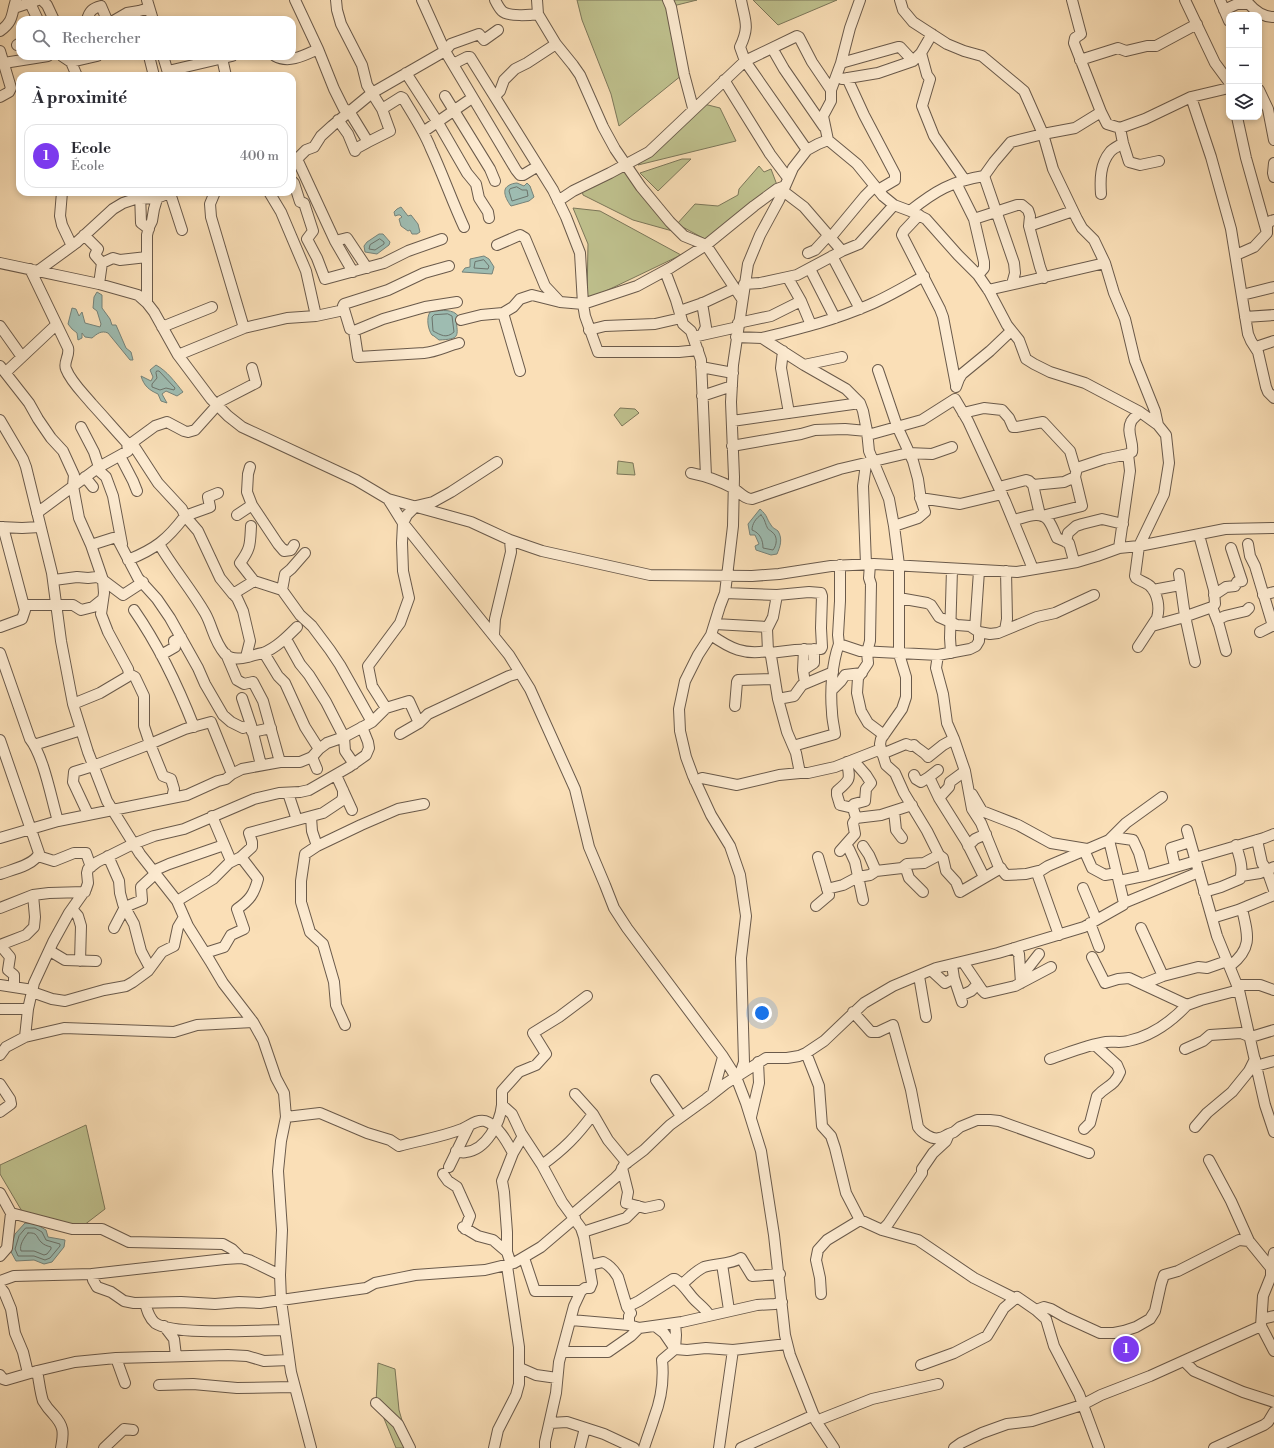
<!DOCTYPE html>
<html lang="fr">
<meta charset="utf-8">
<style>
:root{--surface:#fff;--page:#f2f2f3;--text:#2b2b33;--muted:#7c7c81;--line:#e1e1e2;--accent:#7c3aed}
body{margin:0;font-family:"Libre Bodoni",serif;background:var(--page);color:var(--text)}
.controls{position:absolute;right:12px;top:12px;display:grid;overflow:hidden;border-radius:8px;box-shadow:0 2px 6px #0003}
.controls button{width:36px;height:36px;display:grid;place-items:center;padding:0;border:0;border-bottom:1px solid var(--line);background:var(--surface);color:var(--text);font:20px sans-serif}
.you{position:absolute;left:762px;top:1013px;width:14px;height:14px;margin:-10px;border:3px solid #fff;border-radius:50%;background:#1a73e8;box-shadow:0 0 0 6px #1a73e833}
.badge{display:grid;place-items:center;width:26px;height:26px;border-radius:50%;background:var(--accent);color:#fff;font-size:13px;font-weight:700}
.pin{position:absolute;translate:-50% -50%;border:2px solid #fff;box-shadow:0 1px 4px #0006}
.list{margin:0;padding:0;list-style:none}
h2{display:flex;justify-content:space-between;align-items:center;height:52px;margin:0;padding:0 16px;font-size:17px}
h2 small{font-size:13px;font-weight:400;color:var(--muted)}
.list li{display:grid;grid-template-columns:26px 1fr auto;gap:12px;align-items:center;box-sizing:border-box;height:64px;margin:0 8px 8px;padding:0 8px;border:1px solid var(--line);border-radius:12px}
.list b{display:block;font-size:15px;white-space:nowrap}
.list p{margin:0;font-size:13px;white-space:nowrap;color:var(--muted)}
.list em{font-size:13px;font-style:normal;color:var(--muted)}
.icon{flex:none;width:22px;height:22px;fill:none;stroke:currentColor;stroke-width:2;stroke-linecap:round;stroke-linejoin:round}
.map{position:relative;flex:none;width:1274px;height:1448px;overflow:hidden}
.search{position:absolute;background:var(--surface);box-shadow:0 2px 6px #0003;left:16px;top:16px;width:280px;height:44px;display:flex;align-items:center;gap:10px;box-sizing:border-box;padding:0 14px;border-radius:12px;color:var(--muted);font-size:15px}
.panel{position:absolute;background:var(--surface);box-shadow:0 2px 6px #0003;left:16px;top:72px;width:280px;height:124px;border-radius:12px}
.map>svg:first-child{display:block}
.green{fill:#bfc18e;stroke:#7c775a}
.water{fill:#9ebcb1;stroke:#76837a}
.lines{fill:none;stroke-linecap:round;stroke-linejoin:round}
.shore{stroke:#6c746c;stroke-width:1}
.minor-casing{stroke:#6a5a4b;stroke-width:12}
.minor{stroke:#fcead0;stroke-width:10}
</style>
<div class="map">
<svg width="1274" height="1448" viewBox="0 0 1274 1448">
<rect width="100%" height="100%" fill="#fadfb7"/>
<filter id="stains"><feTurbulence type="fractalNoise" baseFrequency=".005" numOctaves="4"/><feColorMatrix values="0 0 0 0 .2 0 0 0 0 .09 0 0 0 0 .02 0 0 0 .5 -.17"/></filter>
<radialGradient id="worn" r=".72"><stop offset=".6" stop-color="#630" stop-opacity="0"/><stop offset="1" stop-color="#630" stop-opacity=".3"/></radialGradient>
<path class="green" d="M577,0H697L669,7L682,75L619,126L611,94L582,20Z
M753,0H837L778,25Z
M704,104L720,108L736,141L638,165Z
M682,159H691L658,191L640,173Z
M759,166L764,172L771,169L777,185L705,239L677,224L695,204L718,206L738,195L739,189Z
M627,170L676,232L633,220L583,195L582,190L617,172Z
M573,208L600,211L681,255L587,300L588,244Z
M620,408L635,409L639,413L622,426L614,415Z
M618,461L633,463L635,475L617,474Z
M86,1125L105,1209L75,1232L23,1213L0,1174V1165Z
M378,1363L395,1369L399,1410L410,1448H396L383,1416L376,1403Z"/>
<path class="water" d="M517,183L524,186L527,183L530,186L534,197L529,201L511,206C507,201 501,190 508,186C510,184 515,183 517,183Z
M401,207L408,216L411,215L418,224L420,232L417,234H412L410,230L408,231L401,226L399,219L402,217L400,215H398L395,216L394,212L397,209Z
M379,234H383L390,242L389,245L377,254L365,252L364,246L367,242Z
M484,256L489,259L494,267L492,274L462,272L465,268L470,267V259Z
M97,292L102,295V308L110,319L112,325H116L126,348L131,352L133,360H130L108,333C101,330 97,334 92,338L85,337L82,333V338L78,340L77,333L72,329L68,324L72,308L76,309L79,316L82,312L85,323L100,327L101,324L97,311L93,308L94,297Z
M432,311C442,311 453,308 459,317L456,319C458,337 460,339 439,340L434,336L432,335C428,330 426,318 430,312Z
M156,365C167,371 175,382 183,392L177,396L166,391L162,394L167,403L161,401L158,394C149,390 144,386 141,376L151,381L153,377L150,370Z
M760,509C768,516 766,518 771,525C772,528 776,529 778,531C783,539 780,547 777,554L771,555L756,550L755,546L759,544L755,535H750L748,524Z
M25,1223L36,1224L46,1230L48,1237L65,1240L64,1247L52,1262L44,1264L34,1260L16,1261L10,1250L15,1234Z"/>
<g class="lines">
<path class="shore" d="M517,187L522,190H527L528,196L512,201L509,191L510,189Z
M380,239L384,242V244L375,250L369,249L370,245Z
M484,260L489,266L488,269L474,268L475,262Z
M448,314L452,316L454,332C446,339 441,335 433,331L432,317L434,315Z
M157,371H159L175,388L174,390L166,388L160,390L152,387V384L157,378L156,373Z
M761,515C765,519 765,523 767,527C769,531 769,529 772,532C778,536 777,545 773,550L763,548C763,540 760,533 752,530C752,524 756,518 761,515Z
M26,1228H35L42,1232L46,1240L60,1244V1246L50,1258L45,1260L34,1256H18L15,1249L19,1236Z
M28,1233C38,1232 36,1237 41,1242C44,1245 47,1246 51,1247V1249L47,1254L44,1255L34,1251H21C19,1245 24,1238 28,1233Z"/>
<defs>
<path id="minor" d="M42,0L47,5L54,20
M147,0L153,20
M295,0L318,49L334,89L344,109L349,111L368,142L390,131L382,109
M336,0L337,10L341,24L362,65L367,85L382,109L401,97L403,98C413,115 424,131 431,149C443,175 452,201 464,227
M422,0L445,51L516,170L520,175H523L538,166
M495,0C497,4 499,8 502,11C508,17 531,15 538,14
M537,0L538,14L556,44L573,65L580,75L603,127L615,149L641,187L670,222L684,236L706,245L742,299
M668,0L671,7L684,74L693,108
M741,0C745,21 750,26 740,47L745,61L807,150
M900,0L903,10L913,22L947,44L964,51L982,56L1024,91L1043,134L1075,128L1101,112L1107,124L1120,128L1145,119L1191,97L1229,88
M1072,0L1081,34L1075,38L1074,43L1101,112
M1185,0L1215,63L1229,82
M1220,0L1229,21
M30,3L38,20
M14,8L38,0
M1224,10L1237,4H1249C1255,11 1264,17 1274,17
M87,20C89,11 93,8 101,6L107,20
M115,20L127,13L139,11L149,8
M0,31C14,21 11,15 16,0
M17,45L20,43
M772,48L784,69L824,127
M0,51L11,88L9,92L0,97
M921,53L927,75L930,79L922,106L934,136L964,179
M62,56L71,62L77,76
M149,56L154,76
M163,56L169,76
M275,56C289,64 305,55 318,49
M222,58L226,76
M1080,60L1118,48L1126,51L1147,46H1156L1197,24
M71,62L97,56
M4,63L48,56
M841,63L898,47H900L913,61
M453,64L467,57H470L553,190L566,217L580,253L583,304L585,316L598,352H679L698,350
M168,71L232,56
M406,73L437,121L467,173L476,184L479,198L488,212L489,218
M847,78L864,115L895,174V180L878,190
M842,79L878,73L913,61L921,53L932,34
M724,80L770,154L788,178
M1259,90L1268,109L1274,140
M445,96L490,169L495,181
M495,96L500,91L504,80L515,69L527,63L556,44
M1191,97L1211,157L1231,229L1248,334L1251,341L1258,352L1266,387L1268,392L1274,398
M1237,117L1246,158L1267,233
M338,120L348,134L355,151L357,148L368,142
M1120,128L1123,143L1129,162L1140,165L1159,161
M423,132L472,98
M828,140L823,116L831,101V90L841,63L850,28L860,0
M297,159L335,241L353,272
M292,160L297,159L306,150L314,147L321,136L332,126L372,93L445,51L451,44L479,34L484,40L498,30
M1274,163L1273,173L1274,177
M984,176L1014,263L1015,273L1012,284
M292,181L294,183L300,202L304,203L313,231L307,239L317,258L325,279L384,263L408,251L442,239
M956,183L974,219L984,262V268L978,275
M783,191L804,207L842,251
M62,192L60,216L62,225L72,246
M140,192L141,223L149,229
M215,192L210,204L211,217L244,328
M269,192L281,212L306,271L316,316
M170,193L182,230
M1101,194C1100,180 1100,164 1110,152C1113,148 1119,146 1123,143
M558,201L573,191L610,173L649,152L745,61L797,36L799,37L812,62L831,90
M910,211C935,191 952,181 984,176L994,162L1011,142L1043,134L1053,169L1077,219L1082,228L1094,240L1105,263L1114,293L1125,319L1135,361L1155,411L1158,425
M919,215L904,231L902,235L940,309L943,317L956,385
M974,219L1017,205H1022L1028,210L1030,216L1029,226L1040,267L1044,278
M1029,226L1073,211
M84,235L98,249L95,255L102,263
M335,241L347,238L367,268
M497,245L520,235L525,238L545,286L560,302
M808,253L815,250L827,237H831L865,196L875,186
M1236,255L1254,247L1267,233C1267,226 1266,222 1274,220
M832,256L860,309
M0,263L99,284L138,295L147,303L154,312L178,355L211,399L228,416L242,427L356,480L388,499L471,522L510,540L542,551L650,575L752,576L779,574L831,566L874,564L1017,572L1077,562L1097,556L1119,548L1139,546L1225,529L1274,528
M449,266L424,273L388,290L344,304L343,306L350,329L354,331L383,319L425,307L457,302
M30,269L68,348C70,356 63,362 66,369C71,382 83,393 92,404C104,417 115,430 127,443L128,451
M810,269L835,318
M39,270L76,243L113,209L123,203L135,199L157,198L172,192
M665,271L676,300L683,324L691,331L701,360L706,476
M788,278L801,301L811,325
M99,284L102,263L113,258L120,260L147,257
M744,284L760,283L797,275L842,251L859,244L894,205
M988,290L1105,263
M1242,295L1274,287
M147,303V235L149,227L152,221L154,209L159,192
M680,311L703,303L735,288
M503,313L520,371
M1245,317L1274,315
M461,320L481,315L503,313L513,307L520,299L532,295L560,302L583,304L637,286L670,268L706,245L754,206L777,189L785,186
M738,323L771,316L801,301
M0,326L22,357
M162,327L212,307
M589,330L605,326L655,324L681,318
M354,331L358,357L424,353C436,352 447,346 459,343
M702,335L706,327L702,303
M693,337L738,327
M762,338C798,329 835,320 869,305C888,297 906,286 924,276
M1256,347L1274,341
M783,351L781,368L789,413
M178,355L244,328L287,318L316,316L344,310
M804,365L842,357
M0,366L29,403L38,419L51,438L63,451L74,475L73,486L79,518L91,545L103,580L104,593L101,614L108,632L128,669L129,674L127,677L100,693L73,704
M701,367L733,373
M878,370L897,426L913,461L918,479L921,500L925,512L918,518L894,526
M6,372L56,325
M956,387L959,379L962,374L990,351L1011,331
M702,396L732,386
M963,413L984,408L1002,410L1009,418L1013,427H1016L1043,422L1070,451L1075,468H1077L1104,459L1128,454L1132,452C1134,442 1126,432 1131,422C1132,419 1137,415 1140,412
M0,420L23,459L26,467L52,573L61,641L73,704L88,752L107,801L140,854L177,901L188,926L210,961L223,983L253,1022L263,1040L276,1078L284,1093L286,1117L281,1141L278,1171L282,1230L280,1275L281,1300L291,1372L311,1448
M732,421L860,403
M81,427L94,452L99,467
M868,435L922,420L955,399L968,421L1005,501L1033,569
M732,446L801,434L815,430L845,429L867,431
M120,456L133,481L137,491
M866,464L863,486L866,564
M250,467L248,474L247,492L252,505L278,544L284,551L291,550L294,545
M97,469L106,477L113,496L122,544
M691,473C706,476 720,481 733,488C740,492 744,499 752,499L840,469L908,453L932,454L952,447
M85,477L93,487
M1033,485L1040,515
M999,487L1026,480L1029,481L1033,485L1064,482L1075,477L1077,468
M218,493L208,497L210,507L185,516L198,531L220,578L233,594L237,598L243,611L250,641L246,657
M920,498L960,504L1002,494
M388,499L403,523L509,655L530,689L575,789L589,847L605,885L614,908L627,928L722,1055L736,1077L746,1103L761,1151L774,1235L785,1335L790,1355L816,1421L834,1448
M37,513L99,467L128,451L129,445L155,426L167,422L184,431L188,432L195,430L221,401L256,383L252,368
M237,515L252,505
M1042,516L1082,506L1075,477
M1014,520C1024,518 1040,510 1048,520C1052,525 1054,532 1057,538L1069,543L1074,561
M0,527L22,528L40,527
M1066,542L1068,533L1076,526L1082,524L1102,519L1123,524
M159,544C173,568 191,589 205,613C213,627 213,640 225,654C231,660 240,659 248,657C253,655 258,654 263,653C276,648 287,637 297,627
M1248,544L1250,556L1255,566L1273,626
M91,545L113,538H117L138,578L157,599L170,618L198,668L205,684L223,715L231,722L243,728L251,725
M1119,548L1130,471L1128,454
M305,553L291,569L285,574L282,590L300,615L312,626L330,650L340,665L372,722
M128,560C155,549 167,540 185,516L182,509L158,483L132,443
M870,564L869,578L871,584L870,641L867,652L868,663L858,678L857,693L861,711L868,723L884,735
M840,565V601L838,635L839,644L860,651L938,655L970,649L976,646L979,641V632
M1179,574L1185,616L1195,662
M54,580L77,577L88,578L97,577L103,580L123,595L143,582
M254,581L282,590
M1153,590L1180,585
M725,593L777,595L809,592L821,593L822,596L821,628L822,647L821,649L795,650L770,653
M233,594L254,581L240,563C251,548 250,544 251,526
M777,595L773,617L767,629L768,651L771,656L778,699L787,732L796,753L800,773
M1214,595L1226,587L1235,586L1237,582L1242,581L1231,548
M1263,595L1274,592
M899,598L927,603L931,605L939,617L957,625L970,626L979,632L990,634L998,633L1037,617L1055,613L1094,595
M24,605H73L81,610L93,607L103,599
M1212,607L1219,625L1226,651
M134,610C159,646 178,686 194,727
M1217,620L1225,616L1246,611L1249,608
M715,624L768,627
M1152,626L1181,618L1212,607L1215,604L1214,590L1199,535
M0,627L22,619L25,610L3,527
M975,629L979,571
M1005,630L1007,619L1006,571
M1260,632L1274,625
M494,635L495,619L511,552L510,540
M711,635C731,649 744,655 768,651
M286,639L300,664L309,675L326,702L344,737L345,751L354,764
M804,649L803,670L805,683
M0,653L30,739C44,757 51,798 58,821
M264,653L278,676L285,683L305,727L319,749
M951,653L950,638L952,569
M226,654L237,680L244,684L253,682L263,701L280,762
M161,655L175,647L174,641L181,637
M938,655L936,668L943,694L947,723L954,739L965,771L972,809L981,823L998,865L1006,875L1026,874L1038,871
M803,670L814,663V649
M129,674L135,677L144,696V726L150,744L163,776L171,779L174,789L172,798
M832,690L841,681L845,675L862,673
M242,698L251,725L261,765
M778,699L794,696L802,685L833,672
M735,706L737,682L738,680L774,679
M386,708L409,701L419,723
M252,732L271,728
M400,734L419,723L428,714L509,676L520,673
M0,740L39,853C35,865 11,870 0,874
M34,745L81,730
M793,746L835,734C834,726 832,719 832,712C830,691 832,663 839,644
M881,749L886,765L895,773L904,793L927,831L939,855L943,858L946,871L956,882L960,892L1001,868
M882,754L906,744L911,746L914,745C918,750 924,751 928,757L943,745L954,739
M312,757L317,769
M847,762C850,780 851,779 837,791V795L840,805L853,808L856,818L881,815L912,805
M938,770L929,777L939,798L966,841L984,877
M336,775L352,810
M914,775L916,779L921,782L929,777
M695,781L702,778L737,785L779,775L800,773H808L835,767L881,749L880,744L881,739L902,709L906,697V677L899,654V565L894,526L889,499L869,451L867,431L863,411L860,403L846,389L804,365L762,338L736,337
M288,793L297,820
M972,794L982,811L1018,825L1051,843L1087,849
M939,798L949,787L950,782L965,771
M851,807L854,804L865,801L866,789L871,783L866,775L853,760
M894,811L896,830L902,838
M88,814L73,782L74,772L93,766L150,744L185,729L211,722L232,774
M212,816L231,861
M311,817L312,831L317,846L305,854L301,881V902L310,932L323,944L334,982L336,1005L345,1025
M1187,830L1217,936L1239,990L1265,1105L1274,1132
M1112,837L1133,840L1139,853L1145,875
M0,838L58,821L187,795L218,781L226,779L232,774L242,769L280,762H300L312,757L319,749L327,743L344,737L372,722L386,708L372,686L368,666L400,623L409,598L403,571L402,543L403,523L407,515L416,506L433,502L451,492L497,462
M1257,840L1262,863L1267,870L1274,890
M317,846L361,825L398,809L424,804
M863,846L869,855L876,871
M968,846L975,839L986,834
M849,849L855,862L863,900
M1084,850L1092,868L1105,875L1117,873
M840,851L855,834L853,823L856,818
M38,856L54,861L74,853H86L91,867
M108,856L119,881L120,893L123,904L134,924L141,951L150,968
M1195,858L1264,838L1274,834
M905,866L909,878L923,892
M1175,866L1171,848L1190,842
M153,871L169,864L224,845
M1241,876L1260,873L1274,867
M1119,881L1148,875L1196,861
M1083,888L1096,919
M827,889L843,885L858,877L870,875L876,871L902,868L907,864L924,863L939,855
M1204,892L1221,887L1240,879C1244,868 1239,856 1236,845
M177,901L213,879L229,863L241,857L252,847V842L249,833L323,813L341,801L343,797V790
M1124,903L1109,840L1126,823L1162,797
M816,906L829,895L818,857
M0,908L33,895L49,893L85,892
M72,909L78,916L81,926L80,961
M1212,918L1238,910L1274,895
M1090,923L1099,947
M114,928L125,907L142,900L141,887L155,874
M1141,928L1163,976
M1059,935L1037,873L1048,866L1109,840
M0,945L26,935L34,927L35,917L33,895
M0,945L10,957L8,970L14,975V987
M1014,948L1019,954L1021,983
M50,951L65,960L96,961
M205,953L224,947L231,935L244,929L237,909C250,900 254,894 258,879L241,857
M1092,957L1105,983L1118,979L1129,978L1187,1005L1201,1000L1239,990
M963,962L982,990L985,993L1015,986L1051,967
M952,965L954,978L962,1002
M1230,966C1253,948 1248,935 1242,909
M932,971L945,983L954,978
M919,976L926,1017
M1021,977L1039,954
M1143,984L1163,976L1198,967L1207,968L1227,961
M0,985L33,990
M1237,985H1260L1274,990
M32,992L52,999L65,1001L104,990L126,986L133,982L148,971L162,952L174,946L178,927L184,917
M960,996L971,991L978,984
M0,1009H28
M853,1012L871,1032H878L893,1025L911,1090L918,1127C922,1133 932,1140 939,1138C943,1138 946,1135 949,1134
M25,1037L28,1009L34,983L53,942L69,913L86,889L88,883L87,873L88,869L97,862L133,844L154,836L184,829L254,799L279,793L300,792L309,790L349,767L366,755L369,748L368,742L362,727
M1185,1049L1203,1041L1210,1035L1241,1033L1251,1037L1274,1030
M806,1053L819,1086L822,1126L831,1136L835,1148L846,1193L860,1220
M0,1055L6,1047L25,1037L64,1028L174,1032L197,1025L253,1022
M1050,1059C1068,1053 1087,1045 1106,1042C1113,1041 1121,1043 1128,1041C1152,1036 1171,1022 1187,1005
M1256,1066L1274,1061
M740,1074L744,1062L741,958L746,916L740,875L730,846L711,815L693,776L686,757L680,731L679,709L685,681L698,655L711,635L720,606L725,593L733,526L734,477L731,402L733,365L748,264L760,235L779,200L793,168L807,150L818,144L828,140L857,164L883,196L894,205L910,211L926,219L958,255L978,275L989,291L1007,325L1019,340L1026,359L1034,364L1050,372L1085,383L1140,412L1158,425L1166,435L1169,463L1164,494L1139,546L1135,576L1136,578C1140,581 1147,583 1150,586C1158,594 1160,608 1157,618L1138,647
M656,1080L681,1116
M0,1084L10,1099L11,1104L0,1112
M713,1093L723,1057
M575,1094L593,1114L608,1140L627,1163
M286,1117L320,1113L367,1133L390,1140L399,1146C421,1140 442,1137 462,1129C469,1126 477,1119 485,1121C498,1125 507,1142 513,1153
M751,1117L759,1083L758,1062
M1195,1127L1207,1113L1232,1092L1249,1071L1255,1059
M1084,1129L1090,1123L1097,1096C1107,1085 1114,1087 1120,1072L1117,1065L1095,1045
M456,1151C459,1152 463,1153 466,1152C486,1150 500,1123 502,1105
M1209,1160L1231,1201L1249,1241
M542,1165C564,1149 577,1136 593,1114
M449,1167L469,1126
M622,1168L628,1192L626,1203L645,1208L659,1205
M443,1174L448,1181L457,1187L470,1216L465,1229
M0,1193L11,1213L72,1229H102L129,1242L223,1244L232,1249L241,1258
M572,1215L615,1178L620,1173L624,1165L644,1150L670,1125L706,1099L725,1084L766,1058H787L799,1056L806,1053L824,1041L864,1003L893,986L936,968L998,953L1084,927L1123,905L1124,903L1199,872
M463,1227L478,1236L493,1240L507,1252
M882,1230L888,1224L922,1173V1169L933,1153L946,1141L949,1134L954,1132L960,1127L977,1120H990L999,1121L1089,1153
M583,1232L626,1218L638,1206
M1274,1253L1271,1268V1276L1263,1296L1261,1326L1274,1351
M0,1256L7,1248L11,1213
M524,1258L535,1291H581
M511,1264L507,1252V1232L504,1192L502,1181L513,1153L523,1136
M722,1264L729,1310
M590,1265L603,1262C609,1265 614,1270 618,1277L627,1307L631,1313L629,1316V1325
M92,1274L93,1280L97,1287L111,1292L124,1301L134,1303L181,1302L215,1304L239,1302L260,1303L366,1288L375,1283L415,1275L485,1270L514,1263L541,1247L575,1218
M0,1281L14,1276L92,1274L225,1259L241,1258L249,1260L280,1275
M682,1284C690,1278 694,1272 704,1267C717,1263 729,1265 741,1258L752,1276L780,1274
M0,1287L4,1292L11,1309L15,1333L23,1352L28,1373
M821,1294L820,1278L816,1260L818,1250L827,1240L860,1220L882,1230L918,1240L974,1278L1016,1299
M145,1303C147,1310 149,1318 155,1323C174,1336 258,1330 284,1330
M627,1307L639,1301L673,1279H675C683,1284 687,1291 693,1298C698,1304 705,1308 709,1315
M1262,1319L1274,1316
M571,1320L629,1325L639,1328L682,1322L757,1305L775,1304L782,1302
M164,1326L174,1339L176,1356
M655,1326L664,1333L675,1349L687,1350L706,1348L733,1350
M562,1352H608L631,1336L639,1328
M116,1358L125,1383
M1184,1361L1194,1371L1243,1392L1274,1402
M921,1365L954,1353L987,1336L1004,1308L1017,1297L1036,1310
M520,1368L536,1375L557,1378
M37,1371C39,1380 40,1392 43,1401C46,1406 49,1410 53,1414C64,1426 64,1432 61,1448
M0,1375L3,1379L6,1380L37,1371L75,1362L116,1358L228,1355L247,1356L264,1361L289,1360
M159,1385L193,1384L237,1388L294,1387
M376,1403L398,1424L410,1448
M816,1421L872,1399L938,1384
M550,1423L567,1422L604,1434L634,1448
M104,1448L124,1429L133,1430
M494,1448L498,1430L516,1395L519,1384V1347L507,1266
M545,1448V1442L556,1393L559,1362L574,1306L581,1291L585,1288H590L592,1283L584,1237L581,1228L562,1202L542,1165L521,1133L512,1114L502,1105V1091L519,1072L536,1065L546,1054L533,1033L559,1017L587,996
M580,1448L585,1428
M644,1448C647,1438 651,1428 654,1418C661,1400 664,1379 662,1360L675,1349L676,1335L675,1323
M719,1448L733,1350L787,1344
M741,1448L814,1415
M954,1448L961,1443L982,1433L1007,1424L1032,1421L1082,1405L1101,1395L1150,1376L1261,1326
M1099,1448L1079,1394L1054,1346L1046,1319L1036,1310L1044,1307L1051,1309L1065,1317L1100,1333H1114L1124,1331L1136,1327L1150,1319L1155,1311L1161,1284L1164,1275L1178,1271L1239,1240L1249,1241L1271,1268
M1214,1448L1264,1425L1268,1422L1274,1412"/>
</defs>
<use href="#minor" class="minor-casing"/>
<use href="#minor" class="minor"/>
</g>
<rect width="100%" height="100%" filter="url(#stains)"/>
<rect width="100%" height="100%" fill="url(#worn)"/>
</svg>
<div class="controls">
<button>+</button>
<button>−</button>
<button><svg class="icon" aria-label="layers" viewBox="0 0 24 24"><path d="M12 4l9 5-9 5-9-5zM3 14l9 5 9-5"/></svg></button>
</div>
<div class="you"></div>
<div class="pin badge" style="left:1126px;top:1349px">1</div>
<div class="search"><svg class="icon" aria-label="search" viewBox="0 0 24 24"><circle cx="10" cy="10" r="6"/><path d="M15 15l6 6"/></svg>Rechercher</div>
<section class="panel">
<h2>À proximité<small></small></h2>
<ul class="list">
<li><span class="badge">1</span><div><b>Ecole</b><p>École</p></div><em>400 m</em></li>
</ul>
</section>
</div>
